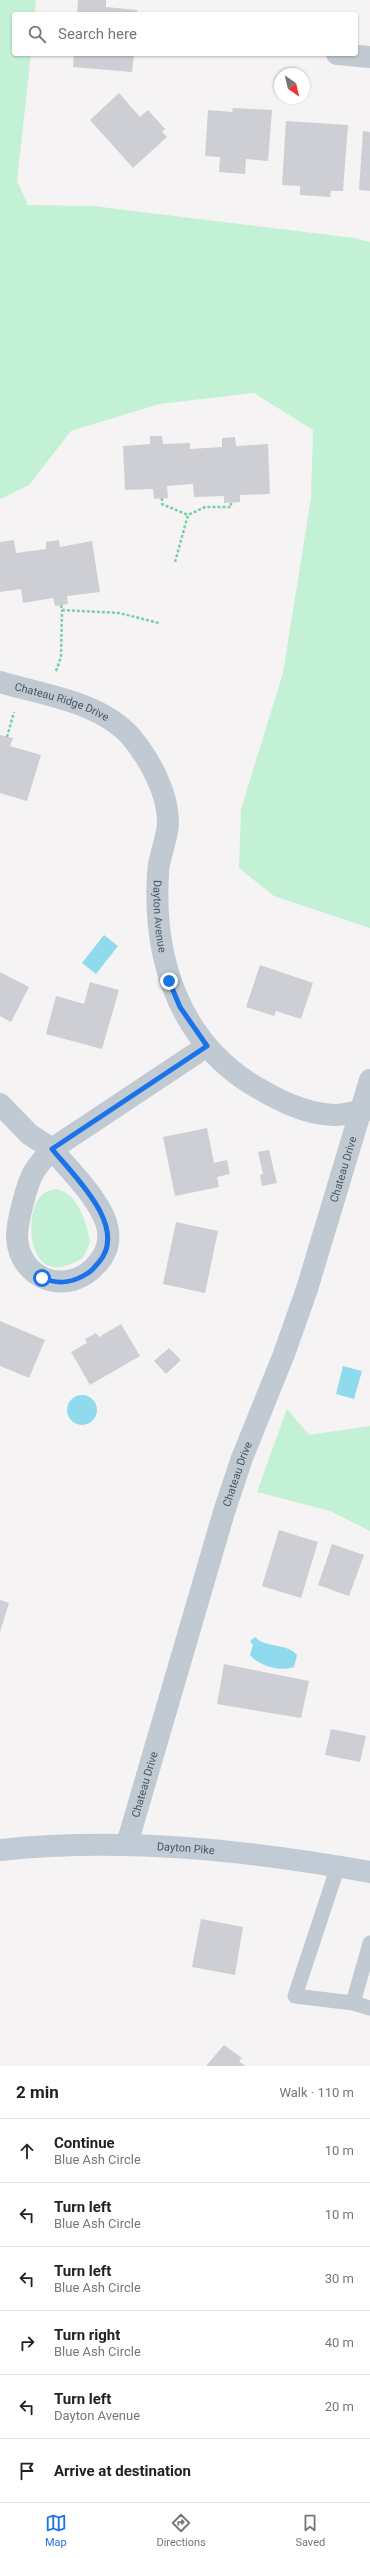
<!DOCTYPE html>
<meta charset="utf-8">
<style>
:root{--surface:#fff;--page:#f6f6f6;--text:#222;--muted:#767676;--line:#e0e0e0;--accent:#1a73e8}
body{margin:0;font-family:Roboto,sans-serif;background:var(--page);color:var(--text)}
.compass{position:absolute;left:274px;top:68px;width:36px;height:36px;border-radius:50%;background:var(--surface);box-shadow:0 1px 3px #0004;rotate:146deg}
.stop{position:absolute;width:12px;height:12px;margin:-9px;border:3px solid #1a73e8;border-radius:50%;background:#fff}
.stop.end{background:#1a73e8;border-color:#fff;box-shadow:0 1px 4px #0008}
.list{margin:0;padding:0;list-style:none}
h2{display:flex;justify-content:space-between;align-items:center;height:52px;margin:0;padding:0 16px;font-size:17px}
h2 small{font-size:13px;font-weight:400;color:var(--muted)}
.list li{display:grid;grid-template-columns:26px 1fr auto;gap:12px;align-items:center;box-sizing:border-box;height:64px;padding:0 16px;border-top:1px solid var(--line)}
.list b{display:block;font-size:15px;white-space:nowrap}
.list p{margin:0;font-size:13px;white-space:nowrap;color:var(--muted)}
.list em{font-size:13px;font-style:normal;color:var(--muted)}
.icon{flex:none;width:22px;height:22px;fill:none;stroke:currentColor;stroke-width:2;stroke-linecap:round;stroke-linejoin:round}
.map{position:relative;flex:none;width:370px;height:2066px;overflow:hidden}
.search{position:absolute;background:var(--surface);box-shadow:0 1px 3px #0004;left:12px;right:12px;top:12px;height:44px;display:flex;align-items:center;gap:10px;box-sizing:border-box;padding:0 14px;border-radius:4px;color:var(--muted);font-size:15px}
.sheet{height:436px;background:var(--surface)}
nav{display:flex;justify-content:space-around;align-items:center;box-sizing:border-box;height:56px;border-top:1px solid var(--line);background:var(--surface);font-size:11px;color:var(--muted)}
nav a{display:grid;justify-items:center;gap:2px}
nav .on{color:var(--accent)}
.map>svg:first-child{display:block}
.green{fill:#c3f1d5}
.water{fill:#90daee}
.building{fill:#cdcfd5}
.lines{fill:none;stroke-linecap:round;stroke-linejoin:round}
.path{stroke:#7ad0a6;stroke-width:2.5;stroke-dasharray:3 2;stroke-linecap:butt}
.lane{stroke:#c1cad2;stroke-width:15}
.street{stroke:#c1cad2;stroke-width:22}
.secondary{stroke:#c1cbd6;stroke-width:22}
.route{stroke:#1a73e8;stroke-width:5}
.labels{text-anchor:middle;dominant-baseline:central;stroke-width:3.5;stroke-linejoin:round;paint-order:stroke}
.street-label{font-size:11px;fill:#4a5661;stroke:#fff}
</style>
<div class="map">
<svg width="370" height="2066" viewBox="0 0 370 2066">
<rect width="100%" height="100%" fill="#f5f3f3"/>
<path class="green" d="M0,0H36L35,14H14V54H31L17,181L28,205L93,206L354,238L370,242V928L274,896L239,868L241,809L283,673L311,498L313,430L254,393L159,404L71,431L29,485L0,499Z
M56,1189C78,1193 87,1223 90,1242L83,1258C72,1264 59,1271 47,1265C28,1256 27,1211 40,1197C44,1192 50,1190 56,1189Z
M287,1409L309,1435L370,1426V1531L330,1511L257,1492Z"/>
<path class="water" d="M104,935L118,946L96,974L82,963Z
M343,1366L362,1371L354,1399L336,1394Z
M67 1410a15 15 0 1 1 30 0a15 15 0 1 1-30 0Z
M255,1637C266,1649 286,1642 297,1655L294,1667C281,1672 259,1666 250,1655L253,1645L250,1641Z"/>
<path class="building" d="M78,0H106V7L137,10V14H77Z
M74,54H134L132,72L73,67Z
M119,93L140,117L148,110L165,129L162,132L167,137L133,168L90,120Z
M233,108L272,110L268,161L246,159L245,174L219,172L220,157L205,156L208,110L232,112Z
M286,121L348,125L343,191H331L330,197L300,195V186L282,185Z
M363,131L370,132V191L359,190Z
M150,436H162L163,444L190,443V449L222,447V438L235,437L236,446L268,444L270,494L240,495V502L224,503V496L194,497L193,484L167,486L168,498L154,499L153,489L125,490L123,446L150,444Z
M14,540L16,553L46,549V542L59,540L60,547L92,541L100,592L67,596L68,604L55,606L53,598L23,603L21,589L0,592V542Z
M0,735L13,738L10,746L41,755L27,801L0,793Z
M260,965L313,983L301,1019L276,1011L274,1016L246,1007Z
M0,972L29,987L11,1022L0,1016Z
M90,982L119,990L102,1049L46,1034L56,996L84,1004Z
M207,1128L214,1163L227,1160L230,1174L217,1177L219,1187L175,1196L163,1137Z
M269,1150L277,1183L262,1186L260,1175L263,1174L258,1152Z
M176,1222L218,1231L205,1293L163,1284Z
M0,1321L45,1340L29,1378L0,1366Z
M121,1324L140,1356L90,1385L71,1352L87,1343L85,1339L96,1333L99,1337Z
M169,1348L181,1360L166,1374L154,1361Z
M279,1530L318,1542L301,1598L262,1586Z
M332,1544L364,1555L349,1596L318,1585Z
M0,1600L9,1603L0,1632Z
M224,1664L309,1681L301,1718L217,1704Z
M331,1729L366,1736L360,1762L325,1755Z
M201,1919L243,1927L235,1975L192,1967Z
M224,2045L242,2058L239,2061L245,2066H206Z"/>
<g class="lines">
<path class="path" d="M162,498V504L188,515
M175,562L188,515L205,507H231V503
M61,605L62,610L119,613L159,623
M56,671L61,657L62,610
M7,737L14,712"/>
<path class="lane" d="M338,1866L295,1996L353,2003L370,2008
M353,2003L370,1943"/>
<g class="street">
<path d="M337,54L370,57"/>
<path id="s1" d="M0,682C43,695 102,702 132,738C150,760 168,793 168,822C168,839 158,857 158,874C153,957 178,1038 251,1084C276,1099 304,1114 334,1115C345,1115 359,1111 370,1109"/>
<path d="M0,1104L29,1134L52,1149L207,1046"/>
<path d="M52,1149C70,1171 96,1195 106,1222C111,1238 108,1252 97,1264C69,1297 19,1281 17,1237C17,1222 27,1182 35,1170C40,1162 47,1156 52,1149Z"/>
<path id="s2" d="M127,1844L224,1512L242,1458L284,1354L307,1289L370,1080"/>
</g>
<path class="secondary" id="s3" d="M0,1850C125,1837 247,1850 370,1872"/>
</g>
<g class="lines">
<path class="route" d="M42,1278C59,1285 73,1283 88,1273C92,1271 95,1266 99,1262C129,1227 74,1176 52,1149L207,1046L180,1007L169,981"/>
</g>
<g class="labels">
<g class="street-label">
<text stroke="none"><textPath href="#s1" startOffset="65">Chateau Ridge Drive</textPath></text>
<text stroke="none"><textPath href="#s1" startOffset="334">Dayton Avenue</textPath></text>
<text stroke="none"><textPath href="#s2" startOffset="709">Chateau Drive</textPath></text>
<text stroke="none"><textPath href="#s2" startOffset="386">Chateau Drive</textPath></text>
<text stroke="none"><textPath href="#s2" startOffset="62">Chateau Drive</textPath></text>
<text stroke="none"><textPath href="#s3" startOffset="186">Dayton Pike</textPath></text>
</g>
</g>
</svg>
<svg class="compass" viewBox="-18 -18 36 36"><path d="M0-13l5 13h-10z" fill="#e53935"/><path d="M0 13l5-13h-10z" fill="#767676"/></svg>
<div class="stop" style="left:42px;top:1278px"></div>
<div class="stop end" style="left:169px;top:981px"></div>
<div class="search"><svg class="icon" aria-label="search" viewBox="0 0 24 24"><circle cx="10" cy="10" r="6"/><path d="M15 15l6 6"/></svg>Search here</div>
</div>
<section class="sheet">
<h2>2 min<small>Walk · 110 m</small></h2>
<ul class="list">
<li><svg class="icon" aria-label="ahead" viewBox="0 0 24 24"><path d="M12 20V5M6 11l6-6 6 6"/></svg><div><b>Continue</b><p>Blue Ash Circle</p></div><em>10 m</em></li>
<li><svg class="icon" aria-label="left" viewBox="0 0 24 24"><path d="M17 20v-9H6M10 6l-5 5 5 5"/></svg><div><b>Turn left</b><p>Blue Ash Circle</p></div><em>10 m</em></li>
<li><svg class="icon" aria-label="left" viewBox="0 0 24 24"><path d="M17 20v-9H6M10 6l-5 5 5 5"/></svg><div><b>Turn left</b><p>Blue Ash Circle</p></div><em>30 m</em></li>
<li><svg class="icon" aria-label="right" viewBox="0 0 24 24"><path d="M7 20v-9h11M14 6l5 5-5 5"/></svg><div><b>Turn right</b><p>Blue Ash Circle</p></div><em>40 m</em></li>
<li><svg class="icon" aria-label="left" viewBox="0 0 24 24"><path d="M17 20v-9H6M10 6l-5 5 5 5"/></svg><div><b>Turn left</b><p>Dayton Avenue</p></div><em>20 m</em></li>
<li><svg class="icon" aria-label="arrive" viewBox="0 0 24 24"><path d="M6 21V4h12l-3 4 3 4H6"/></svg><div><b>Arrive at destination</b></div></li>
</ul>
</section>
<nav>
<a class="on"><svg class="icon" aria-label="map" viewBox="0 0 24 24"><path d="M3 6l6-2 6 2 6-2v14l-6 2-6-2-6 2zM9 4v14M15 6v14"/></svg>Map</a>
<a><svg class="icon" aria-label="directions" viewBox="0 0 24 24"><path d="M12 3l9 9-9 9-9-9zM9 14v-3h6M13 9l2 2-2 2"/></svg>Directions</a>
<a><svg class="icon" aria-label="saved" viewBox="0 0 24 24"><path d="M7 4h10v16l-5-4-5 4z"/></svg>Saved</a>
</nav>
